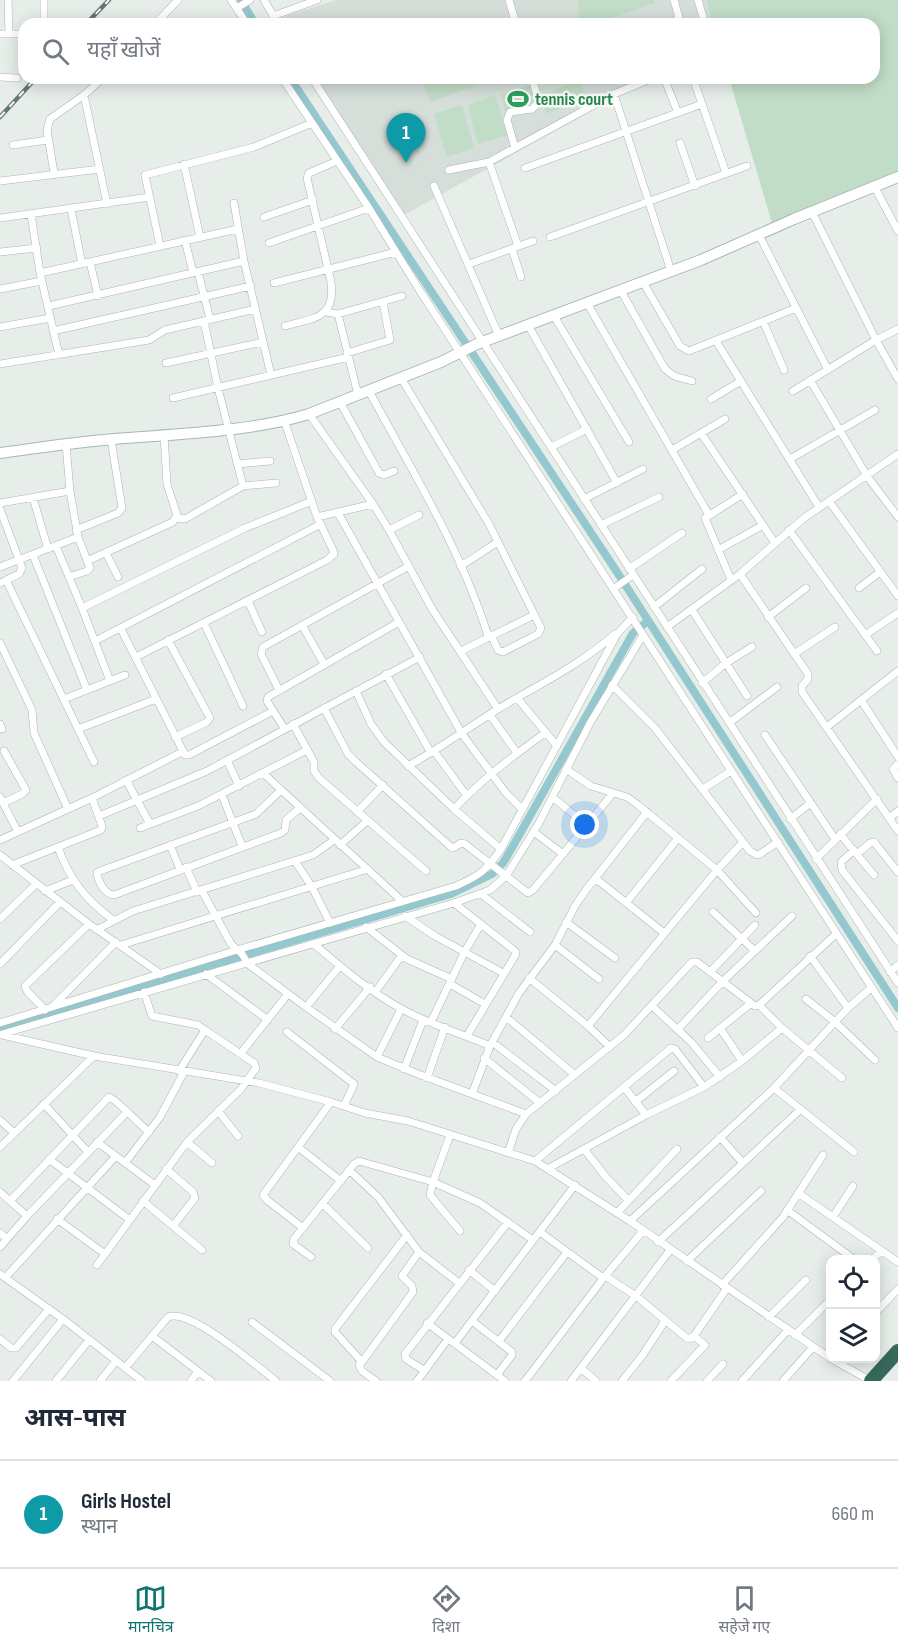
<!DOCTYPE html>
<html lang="hi">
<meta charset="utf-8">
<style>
:root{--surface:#fff;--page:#f6f6f7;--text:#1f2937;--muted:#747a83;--line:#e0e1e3;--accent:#0f766e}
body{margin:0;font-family:"Sofia Sans Condensed","Noto Sans Devanagari",sans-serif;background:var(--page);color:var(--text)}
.controls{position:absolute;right:18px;bottom:18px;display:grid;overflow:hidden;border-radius:12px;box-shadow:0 3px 15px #0003}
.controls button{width:54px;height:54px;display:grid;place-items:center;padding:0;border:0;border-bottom:2px solid var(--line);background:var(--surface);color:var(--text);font:30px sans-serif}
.you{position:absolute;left:585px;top:825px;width:21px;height:21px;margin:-15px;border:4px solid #fff;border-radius:50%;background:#1a73e8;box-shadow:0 0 0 9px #1a73e833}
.badge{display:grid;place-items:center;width:39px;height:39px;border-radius:50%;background:var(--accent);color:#fff;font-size:20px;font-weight:700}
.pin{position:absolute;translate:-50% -50px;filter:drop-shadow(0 2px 3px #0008)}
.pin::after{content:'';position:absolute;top:32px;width:21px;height:18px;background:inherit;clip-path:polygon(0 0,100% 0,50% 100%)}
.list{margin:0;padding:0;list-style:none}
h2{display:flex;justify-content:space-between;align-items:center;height:78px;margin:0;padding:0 24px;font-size:26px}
h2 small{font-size:20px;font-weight:400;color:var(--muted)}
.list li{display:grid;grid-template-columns:39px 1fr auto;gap:18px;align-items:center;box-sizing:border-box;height:108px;padding:0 24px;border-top:2px solid var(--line)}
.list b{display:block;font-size:22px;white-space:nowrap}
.list p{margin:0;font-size:20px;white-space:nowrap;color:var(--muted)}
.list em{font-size:20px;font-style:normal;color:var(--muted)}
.icon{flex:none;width:33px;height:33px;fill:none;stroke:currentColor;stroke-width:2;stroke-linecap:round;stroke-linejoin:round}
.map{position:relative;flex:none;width:898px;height:1381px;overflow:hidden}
.search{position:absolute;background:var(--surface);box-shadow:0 3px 15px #0003;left:18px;right:18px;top:18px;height:66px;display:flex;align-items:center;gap:15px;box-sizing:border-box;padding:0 21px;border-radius:18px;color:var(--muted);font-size:22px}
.sheet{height:186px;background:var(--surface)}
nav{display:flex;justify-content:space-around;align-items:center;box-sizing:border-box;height:84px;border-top:2px solid var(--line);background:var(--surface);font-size:16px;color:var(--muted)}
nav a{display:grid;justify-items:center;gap:3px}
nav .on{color:var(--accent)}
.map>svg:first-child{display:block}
.built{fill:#d5ded9}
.green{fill:#c2ddc7}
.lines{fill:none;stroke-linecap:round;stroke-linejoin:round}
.canal{stroke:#94c8ce;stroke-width:8}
.street-casing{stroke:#aab6b1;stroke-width:8}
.secondary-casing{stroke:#a6b9b1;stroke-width:12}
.highway-casing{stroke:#c3c9c7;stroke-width:15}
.street{stroke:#fff;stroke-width:7}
.secondary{stroke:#fff;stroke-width:10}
.highway{stroke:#35695b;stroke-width:14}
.rail-casing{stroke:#627a72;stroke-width:4.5}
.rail{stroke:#f7fbf9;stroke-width:2;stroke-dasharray:7;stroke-linecap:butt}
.labels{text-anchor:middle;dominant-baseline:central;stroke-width:5;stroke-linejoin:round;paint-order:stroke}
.leisure-label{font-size:18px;font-weight:bold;fill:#27864d;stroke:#f7fbf9;text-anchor:start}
</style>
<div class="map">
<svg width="898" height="1381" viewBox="0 0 898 1381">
<rect width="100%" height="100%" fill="#e7eeea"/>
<path class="built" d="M336,0H706L713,24H280L277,19Z
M314,78H651L402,216Z"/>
<path class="green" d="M578,0H654L655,3L593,24H579Z
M706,0H898V171L772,223L729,78H874V24H713Z
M422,78H496L430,102Z
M580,78L585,98L545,114L544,95Z
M531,85L536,102L505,111L501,95Z
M495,95L508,135L478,144L468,105Z
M462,105L474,148L447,157L434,114Z"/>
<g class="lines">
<path class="canal" d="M241,0L255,24
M290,78L615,569L898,1008
M0,1028L451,894L492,874L503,863L513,846L633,633L648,621"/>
<defs>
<path id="street" d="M8,0L9,33
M44,0V24
M231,0L247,24
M264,0L278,24
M509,0L516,24
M698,0L705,24
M237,8L250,0
M273,16L317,0
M155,24L178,0
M671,24L679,18L674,0
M0,34H24
M0,77L17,78
M282,78L369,208L420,291L898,1028
M312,78L898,983
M664,78L678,113
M693,78L726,173
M614,94L671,271
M84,95L107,204
M680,143L695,186
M13,145L48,140
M515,148L507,120L510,112L532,109L539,102L532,78
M489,162L518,246
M184,164L200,237
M525,168L702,104
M449,170L489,162L614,94L653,78
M54,173L47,130L50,119L84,95L103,78
M0,181L100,169
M434,186L499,336
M874,186L898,231
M234,203L244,261L271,375
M71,209L82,264
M812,212L876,340L898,379
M31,214L40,273L59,355
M264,217L313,200
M0,218L150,197
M759,235L828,370
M550,237L747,166
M185,240L193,273
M269,243L369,208
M160,246L145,175L254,147L312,123
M512,249L521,277
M0,252L37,248
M90,262L98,296
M469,264L533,241
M198,272L210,319
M40,273L238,229
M643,282L680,346L689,351L796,308
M274,283L396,252
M0,289L42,281
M621,291L665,369L674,376L692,381
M587,303L709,515
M49,306L244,261
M326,312L338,314L402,296
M338,314L358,395
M554,316L629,442
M763,321L784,370
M528,325L617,483
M285,326C313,318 336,319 331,282L307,178L309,173L337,161
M0,327L50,318
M53,331L251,286
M716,341L819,507
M347,353L390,340L383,302
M166,363L263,342
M0,364L149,340L165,330L256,309
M401,378L489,524L541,628L538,634L503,652L498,650L491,635
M810,380L867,476L898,517
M369,391C412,471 461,549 488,636
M793,391L876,340L898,329
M173,398L349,357
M711,399L741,381
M340,402L379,473L384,475L394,471
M309,414L373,504L389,530L432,609L498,709
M701,433L775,543
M66,444L70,491L78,537L90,568L87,571L69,577
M551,447L587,429
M672,450L725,419
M790,459L875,410
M238,464L270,461
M243,486L276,483
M33,498L48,549
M584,499L643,469
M829,501L898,596
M0,503L70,491
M0,509L22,568L19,574L0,583
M338,513L462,734L506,793L522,809
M317,517L373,504
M177,518L185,519L243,486L218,388L204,321
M601,525L659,497
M76,530L118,513L122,508L111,439
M389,530L419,515
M789,530L877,651
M56,546L82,608L110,681
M718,550L763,525
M106,553L118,577
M33,555L87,690
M87,561L173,522L177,515L167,484L164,435
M460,566C474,559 484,550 498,542
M0,567L78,537
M629,569L682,533
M740,574L808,674V679L802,686V692L898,831
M6,580L94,762
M731,580L705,518L743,494
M859,588L880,572
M613,589L633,575
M248,601L262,632
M654,607L702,569
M82,608L245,528L312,501
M692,610L747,696
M768,617L806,588
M204,623L243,706
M302,625L324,664
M667,627L740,574L804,518L898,454
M121,629L185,755H189L273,711
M865,635L898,613
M168,640L210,718L207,722L175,737
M95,641L321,524
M0,643L32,710L34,733L68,809
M461,651L534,615
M794,654L835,627
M136,657L327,560L334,554L333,550L317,517L284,420
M386,674L431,753
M702,683L726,663L752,647
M612,685L655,728L750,851L757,855L760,854L778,842
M279,690L261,654L263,647L409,566
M356,691L371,724L384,742L454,809L501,849
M64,699L125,675
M518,699L557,746
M861,700L898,757
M324,708L348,754L356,762L451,847L453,848L461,843L465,844L528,893L533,890L587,825
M490,715L517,753
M729,723L777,687
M0,724L2,729
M293,724L314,762V771L319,778L426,871
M827,727L898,671
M284,728L267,701L268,697L399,622
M78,729L156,699
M765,735L835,839
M434,751L467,796
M227,760L239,786
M898,764L893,769L898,778
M408,766C439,749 468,728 498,709C540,684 578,666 615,634
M566,769L591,786L627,797L638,805L717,870L756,913
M264,774L402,901
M126,780L150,824
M703,789L731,771
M281,790L256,814L100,871L97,873C98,881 104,894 114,895L281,833L285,830L286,820L300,808
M222,795L242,846
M0,797L3,803L22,794L26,790L4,751
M552,797L587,825L613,793
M3,803L18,832
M454,809C481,780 513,756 545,733
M357,812L383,785
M99,816L207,771L420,657
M889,818L898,811
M790,819L811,803
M140,828L198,806L307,750
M534,832L563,854
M840,834L874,875
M0,840L92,798L182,752
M170,845L180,869
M340,845L367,821
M58,847C69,879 86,900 113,920
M854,850L841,862L842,870L898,941
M857,854L870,843L874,842L898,872
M0,855L89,924L161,974
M816,859L877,799
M295,861L312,887L330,923
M12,865L101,830L102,826L92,798
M186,867L197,892
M595,878L664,933
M45,891L73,880
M202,891L231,944L242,954L248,964L306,1007L377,1057L418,1074L526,1114
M481,894L530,932
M454,903L515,951L516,954L467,1036
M626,903L678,838
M713,912L755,951
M405,916L435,936L503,973
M0,919L36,884
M566,922L615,958
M366,927L407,959L452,979
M98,929L133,911L313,855L334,840
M314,944C341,967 369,991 400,1008C428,1024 460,1033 490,1046
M121,945L368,869
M555,945L599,979
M810,956L848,1008
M0,964L60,902
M710,972L755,925
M890,972L898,965
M206,974L268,1020
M529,978L588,1026L610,1047
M450,984L485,1004
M376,991L402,955
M144,992L152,1016L198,1025L205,1030L179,1071
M806,999L835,1022L875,1060
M759,1005L782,1028L842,1078
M53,1006L116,942
M652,1006L691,1042L720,1077
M306,1007L340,966
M45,1010L27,991L25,986L89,924
M506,1017L575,1075
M431,1022L465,951L481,924
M0,1023L237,950L456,886C479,876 487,870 501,849L617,634L633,617
M588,1026L717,870L743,842
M720,1028L742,1061
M335,1029L370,987
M678,1029L722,982L792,916
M287,1032L354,1084L344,1106
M2,1034L454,903L490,890L506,876L539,823L590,723L643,635
M2,1035L94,1056L259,1083L331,1102L365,1113L408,1121L535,1161L630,1221L830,1358L871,1381
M708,1038L750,1004
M492,1042L556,1091
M241,1053L288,994
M377,1057L401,1009
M484,1058L540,1103
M404,1069L423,1020
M427,1078L445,1027
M624,1087L646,1115
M774,1088L854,1152
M472,1094L490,1046L519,993L555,945L575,906L586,890L647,812
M635,1102L674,1071
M44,1104L88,1152
M218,1111L238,1136
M0,1120L14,1133
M450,1135L433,1182L430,1195L460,1231
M720,1137L742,1162
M97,1142L155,1185
M187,1142L212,1163
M0,1147L94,1056
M298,1147L341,1181
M584,1149L606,1177L628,1200
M508,1153L516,1129L526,1114L624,1035L692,962H697L755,1006L759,1005L836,934
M49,1159L130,1220
M535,1161L671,1048L675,1049L704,1087
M125,1163L160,1117L184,1072
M549,1168L646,1115L704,1087L742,1061L782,1028
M166,1169L193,1192L195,1198L173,1226
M349,1170L378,1197L419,1252L459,1283
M0,1192L27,1216
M798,1193L898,1262
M10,1201L109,1097C116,1099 140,1125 149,1132
M143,1201L202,1250
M323,1204L368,1248
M787,1210L855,1260
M617,1213L677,1149
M833,1217L853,1186
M57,1219L105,1254
M630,1221L774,1088L848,1008L871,988
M303,1228L267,1200L263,1195L331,1102
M540,1232L603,1278
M0,1233L7,1239
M658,1242L801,1109
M0,1247L27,1216L127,1112
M311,1257L293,1244L294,1239L354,1164L359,1161L433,1182L480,1203L533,1240
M872,1260L881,1251
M687,1261L761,1191
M97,1265L187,1142L241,1089L256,1068L254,1063L205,1030
M469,1270L495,1291
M0,1274L63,1319L142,1381
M605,1276L636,1296L688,1339L694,1336L727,1288
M5,1278L116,1156
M722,1285L783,1217L823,1155
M876,1312L898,1289
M769,1317L806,1280
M472,1321L512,1352V1355L497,1375
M252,1322L330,1381
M427,1323L505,1381
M795,1335L830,1300
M152,1336L168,1317C191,1308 256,1366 276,1381
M0,1339L11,1348H16L49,1309
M499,1341L567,1252
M455,1343L575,1185
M362,1362L413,1292L412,1286L402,1276L419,1252
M125,1368L152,1336L211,1381
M581,1368L596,1381
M425,1371L406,1359L405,1354L508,1222
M13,1381L63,1319
M56,1381L89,1340
M100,1381L116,1361
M191,1381L198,1371
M376,1381L362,1371L359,1365L362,1362L335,1332V1329L407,1235
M417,1381L448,1339
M525,1381L605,1276L643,1231
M571,1381L670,1250
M622,1381L642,1356L665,1321
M671,1381L705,1345L694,1336
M707,1381L723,1364
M742,1381L788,1330
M783,1381L813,1347"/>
<path id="secondary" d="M0,453C38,448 76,442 114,439C175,434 250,432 309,414L441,362L477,344L701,260L794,219L898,177"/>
<path id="highway" d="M871,1381L898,1351"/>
</defs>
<use href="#street" class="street-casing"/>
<use href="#secondary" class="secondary-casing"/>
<use href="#highway" class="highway-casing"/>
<use href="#street" class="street"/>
<use href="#secondary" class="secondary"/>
<use href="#highway" class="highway"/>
<defs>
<path id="rail" d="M86,24L109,0
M0,117L36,78"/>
</defs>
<use href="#rail" class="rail-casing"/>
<use href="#rail" class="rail"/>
</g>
<defs>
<symbol id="stadium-bare" viewBox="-9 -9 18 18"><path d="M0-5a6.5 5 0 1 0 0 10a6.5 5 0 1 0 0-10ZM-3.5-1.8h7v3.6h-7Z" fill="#2e9e5b" stroke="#f7fbf9" stroke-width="2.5" paint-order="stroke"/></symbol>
</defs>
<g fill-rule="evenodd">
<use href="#stadium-bare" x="503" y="84" width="30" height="30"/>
</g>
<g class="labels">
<g class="leisure-label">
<text x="535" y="99">tennis court</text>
</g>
</g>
</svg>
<div class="controls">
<button><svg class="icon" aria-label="locate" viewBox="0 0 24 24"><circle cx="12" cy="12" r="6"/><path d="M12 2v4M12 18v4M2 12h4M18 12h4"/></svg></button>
<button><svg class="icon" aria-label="layers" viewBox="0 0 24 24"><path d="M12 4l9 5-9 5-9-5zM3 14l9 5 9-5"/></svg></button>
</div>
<div class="you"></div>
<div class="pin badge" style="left:406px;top:163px;background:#0f9aa8">1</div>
<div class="search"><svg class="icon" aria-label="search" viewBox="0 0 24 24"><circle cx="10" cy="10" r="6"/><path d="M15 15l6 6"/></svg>यहाँ खोजें</div>
</div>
<section class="sheet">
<h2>आस-पास<small></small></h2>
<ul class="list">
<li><span class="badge" style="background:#0f9aa8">1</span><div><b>Girls Hostel</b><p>स्थान</p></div><em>660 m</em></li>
</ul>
</section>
<nav>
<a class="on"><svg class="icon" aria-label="map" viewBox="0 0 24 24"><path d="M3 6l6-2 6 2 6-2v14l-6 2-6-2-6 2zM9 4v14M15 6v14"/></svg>मानचित्र</a>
<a><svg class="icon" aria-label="directions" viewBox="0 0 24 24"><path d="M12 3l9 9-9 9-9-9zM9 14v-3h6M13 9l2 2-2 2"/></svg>दिशा</a>
<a><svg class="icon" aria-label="saved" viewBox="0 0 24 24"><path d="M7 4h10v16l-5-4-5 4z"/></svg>सहेजे गए</a>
</nav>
